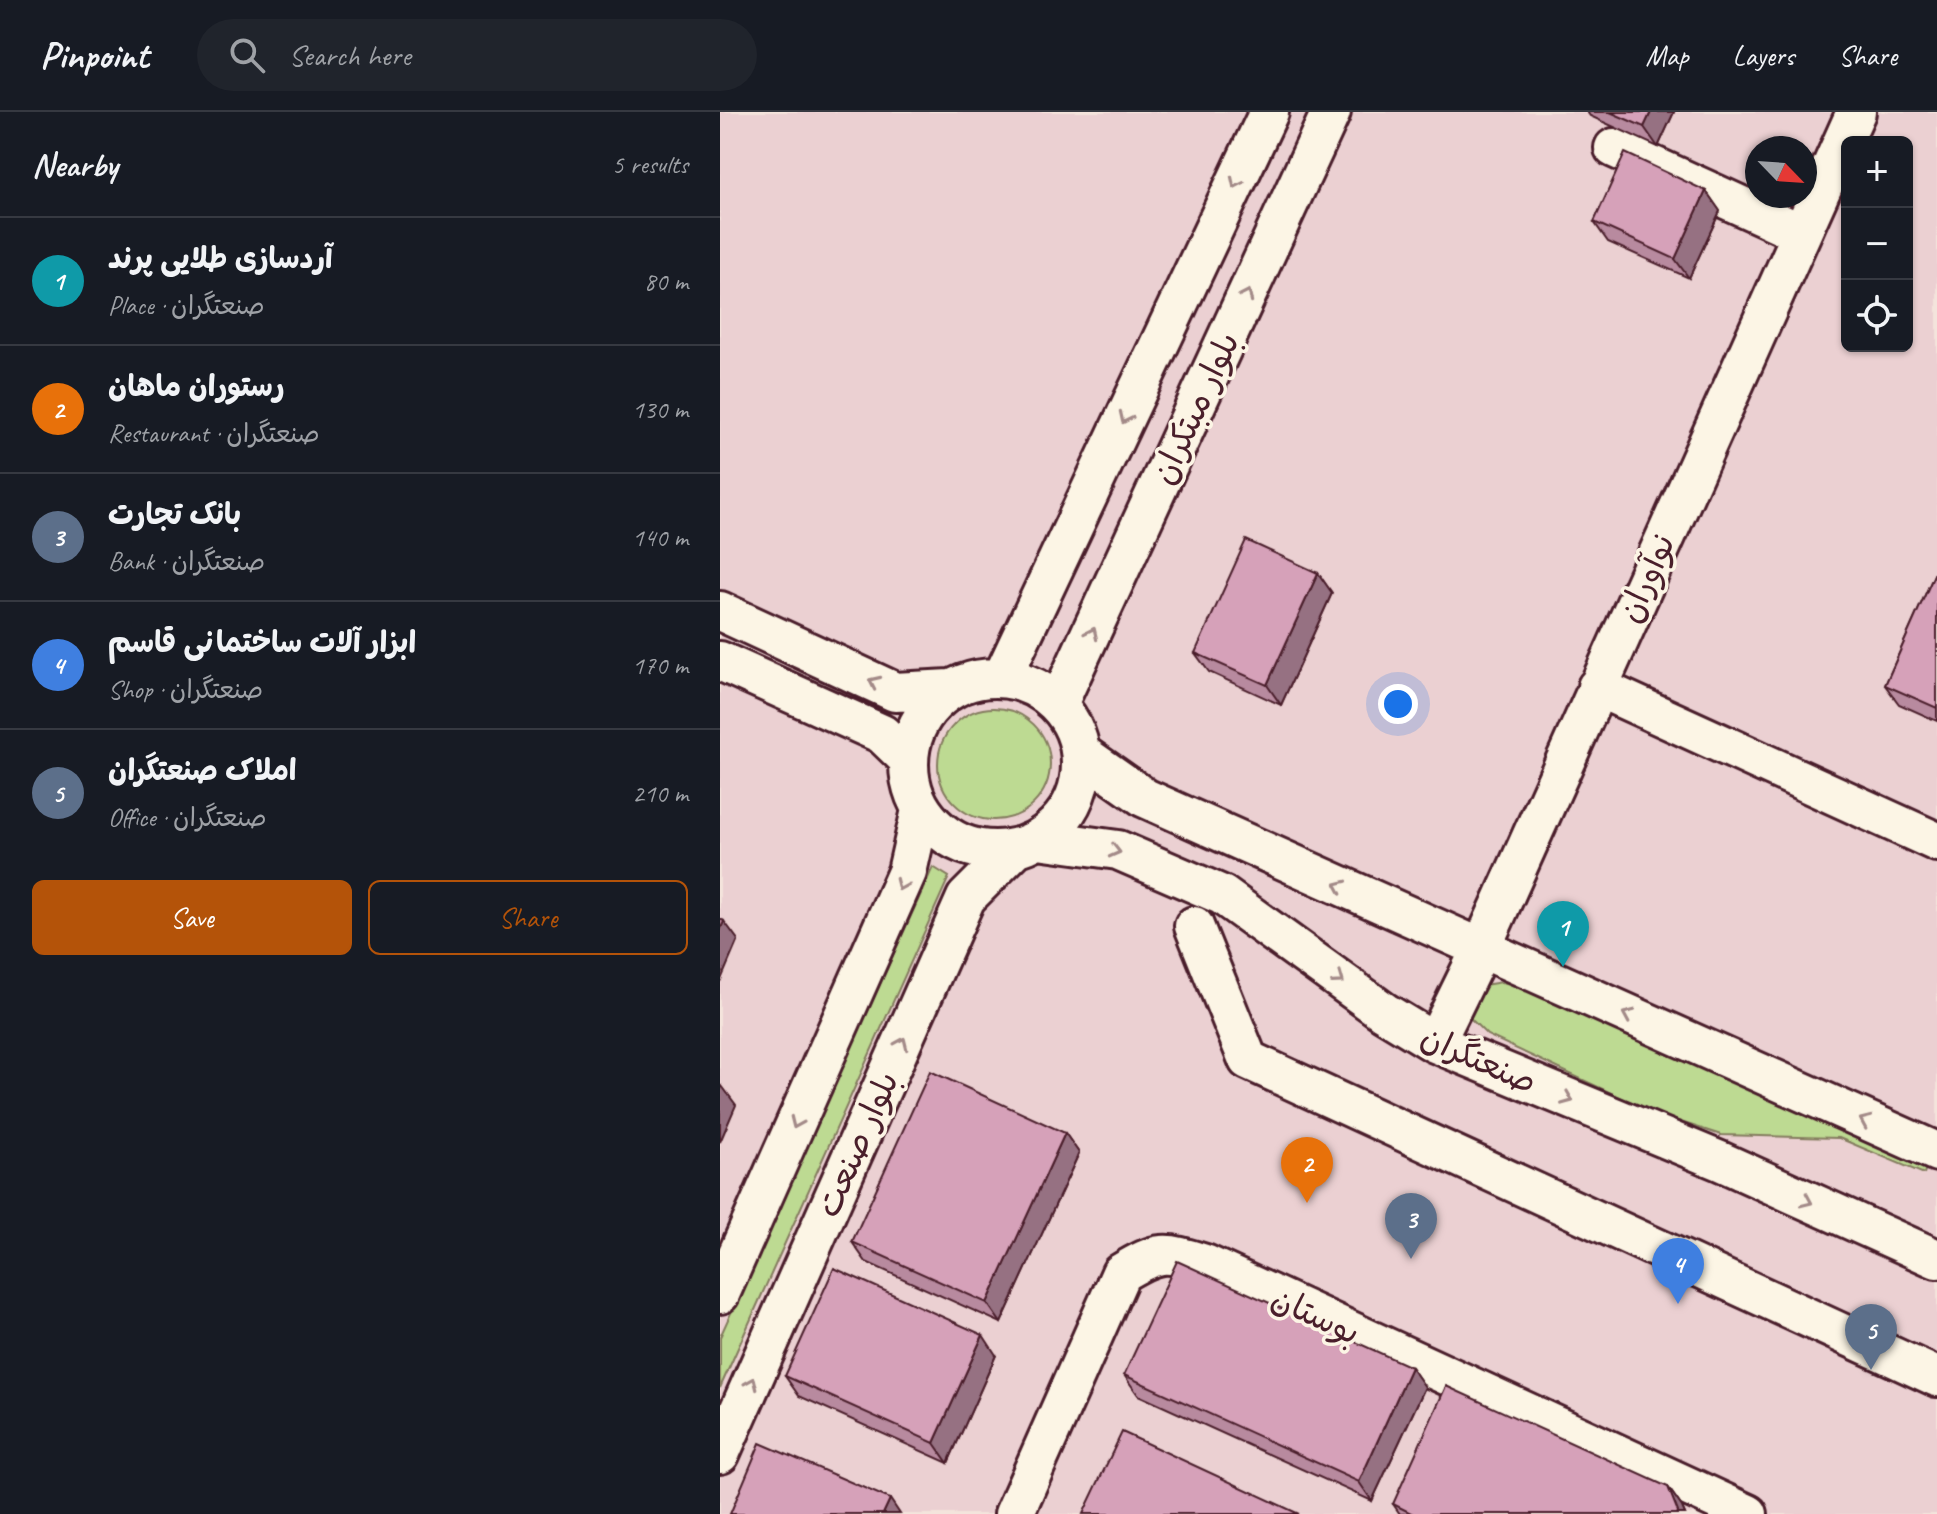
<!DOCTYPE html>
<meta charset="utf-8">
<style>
:root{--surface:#171b24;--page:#20242c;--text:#f1f3f6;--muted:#9ea1a6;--line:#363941;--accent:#b45309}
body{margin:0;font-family:Caveat,"Playpen Sans Arabic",sans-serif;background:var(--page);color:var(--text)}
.controls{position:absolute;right:24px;top:24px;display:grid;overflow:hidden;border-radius:12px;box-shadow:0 2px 6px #0004}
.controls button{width:72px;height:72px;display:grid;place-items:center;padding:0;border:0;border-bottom:2px solid var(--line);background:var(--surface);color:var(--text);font:40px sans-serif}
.compass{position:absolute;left:1025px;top:24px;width:72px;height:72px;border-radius:50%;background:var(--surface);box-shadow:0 2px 6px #0004;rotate:115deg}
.you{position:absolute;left:678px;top:592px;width:28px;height:28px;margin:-20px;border:6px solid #fff;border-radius:50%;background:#1a73e8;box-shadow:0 0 0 12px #1a73e833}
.badge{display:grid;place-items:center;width:52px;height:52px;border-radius:50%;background:var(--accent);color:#fff;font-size:26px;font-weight:700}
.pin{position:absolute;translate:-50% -66px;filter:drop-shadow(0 2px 4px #0008)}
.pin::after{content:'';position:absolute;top:42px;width:28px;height:24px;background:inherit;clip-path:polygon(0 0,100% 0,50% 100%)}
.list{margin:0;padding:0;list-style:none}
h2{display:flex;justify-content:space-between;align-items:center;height:104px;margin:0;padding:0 32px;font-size:34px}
h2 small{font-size:26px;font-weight:400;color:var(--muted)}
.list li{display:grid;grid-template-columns:52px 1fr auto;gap:24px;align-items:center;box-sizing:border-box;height:128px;padding:0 32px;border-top:2px solid var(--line)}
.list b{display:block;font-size:30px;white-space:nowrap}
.list p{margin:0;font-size:26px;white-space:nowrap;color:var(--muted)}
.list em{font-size:26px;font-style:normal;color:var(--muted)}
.actions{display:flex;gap:16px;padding:24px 32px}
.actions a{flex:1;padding:18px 0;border:2px solid var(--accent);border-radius:12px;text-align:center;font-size:28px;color:var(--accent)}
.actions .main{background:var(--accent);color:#fff}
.icon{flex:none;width:44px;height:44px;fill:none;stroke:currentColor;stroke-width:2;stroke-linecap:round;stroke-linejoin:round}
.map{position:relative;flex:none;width:1217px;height:1402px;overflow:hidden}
header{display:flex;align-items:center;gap:48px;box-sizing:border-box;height:112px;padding:0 40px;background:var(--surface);border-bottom:2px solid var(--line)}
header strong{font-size:38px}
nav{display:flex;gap:44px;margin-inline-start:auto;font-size:28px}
.search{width:560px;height:72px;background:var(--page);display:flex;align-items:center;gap:20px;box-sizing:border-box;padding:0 28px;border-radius:44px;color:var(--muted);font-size:30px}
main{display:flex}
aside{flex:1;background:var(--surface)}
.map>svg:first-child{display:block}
.built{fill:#ebd0d2;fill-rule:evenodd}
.green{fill:#bdda92;stroke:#847c5e;stroke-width:2}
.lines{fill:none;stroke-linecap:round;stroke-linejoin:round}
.minor-casing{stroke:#4a1f2b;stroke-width:44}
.minor{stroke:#fcf5e5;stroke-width:38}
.wall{fill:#b88a9f;stroke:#4a1f2b;stroke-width:2}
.shaded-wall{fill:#967182;stroke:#4a1f2b;stroke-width:2}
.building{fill:#d6a1b9;stroke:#4a1f2b;stroke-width:2}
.oneway{stroke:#a38a88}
.labels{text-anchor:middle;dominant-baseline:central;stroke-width:7;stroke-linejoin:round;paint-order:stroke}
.street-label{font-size:34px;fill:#4a1f2b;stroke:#fcf5e5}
</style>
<header>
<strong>Pinpoint</strong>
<div class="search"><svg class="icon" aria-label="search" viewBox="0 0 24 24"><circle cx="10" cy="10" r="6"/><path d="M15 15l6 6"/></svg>Search here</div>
<nav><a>Map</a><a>Layers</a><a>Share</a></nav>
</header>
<main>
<aside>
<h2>Nearby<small>5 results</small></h2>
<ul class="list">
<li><span class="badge" style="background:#0f9aa8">1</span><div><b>آردسازی طلایی پرند</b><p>Place · صنعتگران</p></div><em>80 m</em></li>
<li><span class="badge" style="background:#e8710a">2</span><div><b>رستوران ماهان</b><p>Restaurant · صنعتگران</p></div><em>130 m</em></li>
<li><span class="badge" style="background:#5c6f8a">3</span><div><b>بانک تجارت</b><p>Bank · صنعتگران</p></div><em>140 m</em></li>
<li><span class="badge" style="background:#3f7fe0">4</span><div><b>ابزار آلات ساختمانی قاسم</b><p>Shop · صنعتگران</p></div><em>170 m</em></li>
<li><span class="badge" style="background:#5c6f8a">5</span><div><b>املاک صنعتگران</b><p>Office · صنعتگران</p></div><em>210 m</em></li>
</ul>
<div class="actions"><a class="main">Save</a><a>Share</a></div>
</aside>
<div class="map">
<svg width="1217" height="1402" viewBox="0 0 1217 1402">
<rect width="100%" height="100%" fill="#f4e4dc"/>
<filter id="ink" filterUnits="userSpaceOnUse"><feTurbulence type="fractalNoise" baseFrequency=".0125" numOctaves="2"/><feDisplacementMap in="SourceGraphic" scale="16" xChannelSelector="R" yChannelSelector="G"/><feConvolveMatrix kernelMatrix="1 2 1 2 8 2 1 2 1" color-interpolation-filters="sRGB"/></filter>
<g filter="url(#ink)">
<path class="built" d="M0,0H1217V1402H0ZM1127,30H1187V234H1127ZM1037,36H1085V84H1037Z"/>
<path class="green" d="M218 652a56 56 0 1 1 112 0a56 56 0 1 1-112 0Z
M213,755L229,765L0,1276V1225Z
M782,870L798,874L1207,1052L1204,1062L1119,1026L1001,1023L936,1002L767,923L751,907V886L764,873Z"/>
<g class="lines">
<defs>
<path id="minor" d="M894,36L1081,121
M0,499L175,580L230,577
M0,549L162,622L188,647
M283,564L549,0
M189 652a86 86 0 1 1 172 0a86 86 0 1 1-172 0Z
M877,575L1217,730
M338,592L611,0
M361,641L425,686L1217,1040
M318,727L398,738L502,783L664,900L715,931L1000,1049L1217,1147
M474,814L528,948L1217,1265
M715,931L761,837L1136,0
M0,1182L187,760L201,698
M0,1342L246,786L296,736
M294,1402L401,1161C439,1138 444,1139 485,1152L1028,1402"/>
</defs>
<use href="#minor" class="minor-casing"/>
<use href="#minor" class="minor"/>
</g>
<path class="wall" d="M867,0H954L938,35L870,4Z
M986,79L1000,99L969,166L888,130L874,110Z
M1217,456V609L1179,592L1165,573Z
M598,461L612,481L561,593L489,560L475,541Z
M345,1021L359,1041L281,1211L146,1150L132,1130Z
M276,1243L228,1351L79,1284L65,1264Z
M691,1255L705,1275L652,1389L418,1283L404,1263Z
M948,1375L962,1395L965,1402H680L673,1392Z"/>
<path class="shaded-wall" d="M931,0H954L938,35L924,15Z
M986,79L1000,99L969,166L955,147Z
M598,461L612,481L561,593L547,573Z
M4,809L18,828L0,870V819Z
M2,974L16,993L0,1030V979Z
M345,1021L359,1041L281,1211L267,1191Z
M263,1223L276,1243L228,1351L214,1331Z
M691,1255L705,1275L652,1389L639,1370Z
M948,1375L962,1395L965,1402H957Z
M170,1387L180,1402H163Z"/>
<path class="building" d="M890,0H931L924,15Z
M905,41L986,79L955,147L874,110Z
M526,428L598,461L547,573L475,541Z
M1217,456V596L1165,573Z
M0,807L4,809L0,819Z
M210,959L345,1021L267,1191L132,1130Z
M457,1149L691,1255L639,1370L404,1263Z
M114,1156L263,1223L214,1331L65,1264Z
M726,1274L948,1375L958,1400L957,1402H693L673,1392Z
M402,1320L579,1402H363Z
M40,1331L170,1387L163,1402H10Z"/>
<defs><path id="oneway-chevron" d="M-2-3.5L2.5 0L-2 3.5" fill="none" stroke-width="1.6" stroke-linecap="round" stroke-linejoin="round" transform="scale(2)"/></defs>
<g class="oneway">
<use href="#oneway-chevron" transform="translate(516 71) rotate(115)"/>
<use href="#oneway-chevron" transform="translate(527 183) rotate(-65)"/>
<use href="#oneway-chevron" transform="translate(405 306) rotate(115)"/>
<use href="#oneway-chevron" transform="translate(372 521) rotate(-65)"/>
<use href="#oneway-chevron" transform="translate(154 570) rotate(-155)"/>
<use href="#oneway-chevron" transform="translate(395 739) rotate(14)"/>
<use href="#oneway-chevron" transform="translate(181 773) rotate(114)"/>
<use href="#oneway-chevron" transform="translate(620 774) rotate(-156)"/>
<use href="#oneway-chevron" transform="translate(619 867) rotate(36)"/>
<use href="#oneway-chevron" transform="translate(908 903) rotate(-156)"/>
<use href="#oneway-chevron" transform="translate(182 931) rotate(-66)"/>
<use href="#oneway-chevron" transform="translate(848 987) rotate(22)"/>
<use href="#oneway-chevron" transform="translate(1145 1009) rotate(-156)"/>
<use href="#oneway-chevron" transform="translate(76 1011) rotate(114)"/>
<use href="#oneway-chevron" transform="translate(1087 1089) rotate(24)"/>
<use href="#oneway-chevron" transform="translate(32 1271) rotate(-66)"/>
</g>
</g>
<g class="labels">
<g class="street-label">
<text transform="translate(475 296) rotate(-65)">بلوار مبتکران</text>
<text transform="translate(926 466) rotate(-66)">نوآوران</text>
<text transform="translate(759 947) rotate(24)">صنعتگران</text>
<text transform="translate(137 1032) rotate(-66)">بلوار صنعت</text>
<text transform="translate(596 1203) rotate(25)">بوستان</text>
</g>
</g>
</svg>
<div class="controls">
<button>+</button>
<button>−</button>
<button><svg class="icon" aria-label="locate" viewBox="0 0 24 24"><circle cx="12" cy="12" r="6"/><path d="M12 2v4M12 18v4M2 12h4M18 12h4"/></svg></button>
</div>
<svg class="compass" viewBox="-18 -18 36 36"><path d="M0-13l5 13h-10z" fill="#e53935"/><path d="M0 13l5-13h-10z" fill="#9ea1a6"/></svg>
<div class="you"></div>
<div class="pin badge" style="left:843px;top:855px;background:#0f9aa8">1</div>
<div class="pin badge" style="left:587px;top:1091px;background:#e8710a">2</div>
<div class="pin badge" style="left:691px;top:1147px;background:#5c6f8a">3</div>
<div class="pin badge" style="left:958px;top:1192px;background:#3f7fe0">4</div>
<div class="pin badge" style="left:1151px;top:1258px;background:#5c6f8a">5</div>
</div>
</main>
